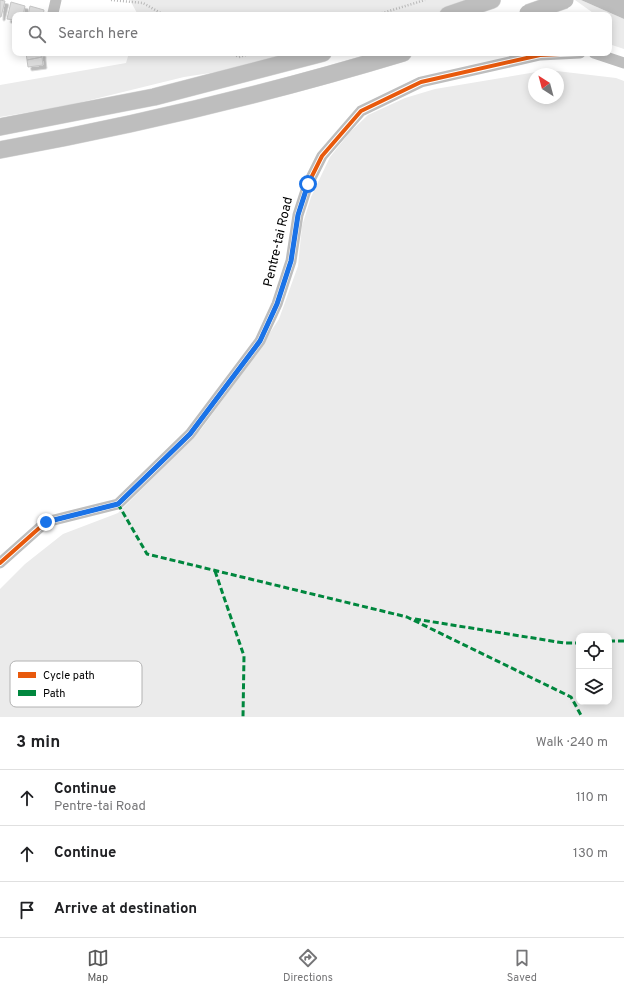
<!DOCTYPE html>
<meta charset="utf-8">
<style>
:root{--surface:#fff;--page:#f2f2f2;--text:#202124;--muted:#757577;--line:#e0e0e0;--accent:#595959}
body{margin:0;font-family:Overpass,sans-serif;background:var(--page);color:var(--text)}
.controls{position:absolute;right:12px;bottom:12px;display:grid;overflow:hidden;border-radius:8px;box-shadow:0 2px 10px #0003}
.controls button{width:36px;height:36px;display:grid;place-items:center;padding:0;border:0;border-bottom:1px solid var(--line);background:var(--surface);color:var(--text);font:20px sans-serif}
.compass{position:absolute;left:528px;top:68px;width:36px;height:36px;border-radius:50%;background:var(--surface);box-shadow:0 2px 10px #0003;rotate:324deg}
.stop{position:absolute;width:12px;height:12px;margin:-9px;border:3px solid #1a73e8;border-radius:50%;background:#fff}
.stop.end{background:#1a73e8;border-color:#fff;box-shadow:0 1px 4px #0008}
.list{margin:0;padding:0;list-style:none}
h2{display:flex;justify-content:space-between;align-items:center;height:52px;margin:0;padding:0 16px;font-size:17px}
h2 small{font-size:13px;font-weight:400;color:var(--muted)}
.list li{display:grid;grid-template-columns:26px 1fr auto;gap:12px;align-items:center;box-sizing:border-box;height:56px;padding:0 16px;border-top:1px solid var(--line)}
.list b{display:block;font-size:15px;white-space:nowrap}
.list p{margin:0;font-size:13px;white-space:nowrap;color:var(--muted)}
.list em{font-size:13px;font-style:normal;color:var(--muted)}
.icon{flex:none;width:22px;height:22px;fill:none;stroke:currentColor;stroke-width:2;stroke-linecap:round;stroke-linejoin:round}
.map{position:relative;flex:none;width:624px;height:717px;overflow:hidden}
.search{position:absolute;background:var(--surface);box-shadow:0 2px 10px #0003;left:12px;right:12px;top:12px;height:44px;display:flex;align-items:center;gap:10px;box-sizing:border-box;padding:0 14px;border-radius:8px;color:var(--muted);font-size:15px}
.sheet{height:220px;background:var(--surface)}
nav{display:flex;justify-content:space-around;align-items:center;box-sizing:border-box;height:56px;border-top:1px solid var(--line);background:var(--surface);font-size:11px;color:var(--muted)}
nav a{display:grid;justify-items:center;gap:2px}
nav .on{color:var(--accent)}
.map>svg:first-child{display:block}
.green{fill:#ebebeb;fill-rule:evenodd}
.water{fill:#bdbdbd}
.building{fill:#dedede;stroke:#c6c6c6;filter:url(#shadow)}
.lines{fill:none;stroke-linecap:round;stroke-linejoin:round}
.primary-casing{stroke:#dbdbdb;stroke-width:18}
.path{stroke:#b9b9b9;stroke-width:2.5;stroke-dasharray:1 2;stroke-linecap:butt}
.street{stroke:#bebebe;stroke-width:11}
.primary{stroke:#bebebe;stroke-width:17}
.primary-bridge-casing{stroke:#dbdbdb;stroke-width:18;stroke-linecap:butt}
.primary-bridge{stroke:#bebebe;stroke-width:17}
.quiet{stroke:#00873e;stroke-width:3;stroke-dasharray:6 3;stroke-linecap:butt}
.cycleway-casing{stroke:#fff;stroke-width:6}
.cycleway{stroke:#e8590c;stroke-width:4}
.route{stroke:#1a73e8;stroke-width:5}
.labels{text-anchor:middle;dominant-baseline:central;stroke-width:3.5;stroke-linejoin:round;paint-order:stroke}
.street-label{font-size:13px;fill:#000;stroke:#fff}
.key{fill:#fff;stroke:#b2b2b2;stroke-width:1}
.key-label{font-size:11px;fill:#000}
</style>
<div class="map">
<svg width="624" height="717" viewBox="0 0 624 717">
<defs>
<filter id="shadow"><feDropShadow dx="3.5" dy="3.5" stdDeviation="0" flood-color="#0004"/></filter>
</defs>
<rect width="100%" height="100%" fill="#fff"/>
<path class="green" d="M130,0H492L448,15H138Z
M575,0H581L624,19V49L612,45L609,32V15H596Z
M129,53H323L302,59L184,77L66,106L0,117V85L126,63Z
M548,70L616,78L624,81V717H0V589L25,564L63,534L118,513L202,428L254,357L279,319L298,266L302,226L311,197L330,157L350,132L368,115L405,98L435,89ZM534,74H558V98H534ZM579,636H609V702H579Z"/>
<path class="water" d="M581,0H624V19Z"/>
<path class="building" d="M0,0L5,1L1,17H0Z
M11,2L25,6L23,15H15V20L7,19Z
M30,6L44,10L43,15H28Z
M26,53H42V57L27,60Z
M42,57L43,65L28,67L27,60Z"/>
<g class="lines">
<defs>
<path id="primary" d="M448,15L492,0
M0,127L154,97L323,53
M0,150C136,125 271,93 403,53"/>
</defs>
<use href="#primary" class="primary-casing"/>
<path class="path" d="M111,0L143,3L164,15
M376,15L425,0
M231,53L239,57L253,53"/>
<path class="street" d="M53,13L56,0
M594,53L624,63
M0,563L46,522L118,504L190,434L260,341L277,304L291,261L298,215L308,184L322,156L361,111L421,82L540,55L580,53"/>
<use href="#primary" class="primary"/>
<defs>
<path id="primary-bridge" d="M528,13L565,0"/>
</defs>
<use href="#primary-bridge" class="primary-bridge-casing"/>
<use href="#primary-bridge" class="primary-bridge"/>
<path class="quiet" d="M118,504L147,554L407,617L571,697L582,717
M215,571L244,656L243,717
M415,619L564,643H579
M609,641H624"/>
<defs>
<path id="cycleway" d="M0,563L46,522L118,504L190,434L260,341L277,304L291,261L298,215L308,184L322,156L361,111L421,82L540,55L580,53"/>
</defs>
<use href="#cycleway" class="cycleway-casing"/>
<use href="#cycleway" class="cycleway"/>
</g>
<g class="lines">
<path class="route" d="M46,522L118,504L190,434L260,341L277,304L291,261L298,215L308,184"/>
</g>
<g class="labels">
<g class="street-label">
<text transform="translate(279 242) rotate(-77)">Pentre-tai Road</text>
</g>
</g>
<rect x="10" y="661" width="132" height="46" rx="6" class="key"/>
<rect x="18" y="672" width="18" height="6" fill="#e8590c"/>
<rect x="18" y="690" width="18" height="6" fill="#00873e"/>
<g class="key-label">
<text x="43" y="679">Cycle path</text>
<text x="43" y="697">Path</text>
</g>
</svg>
<div class="controls">
<button><svg class="icon" aria-label="locate" viewBox="0 0 24 24"><circle cx="12" cy="12" r="6"/><path d="M12 2v4M12 18v4M2 12h4M18 12h4"/></svg></button>
<button><svg class="icon" aria-label="layers" viewBox="0 0 24 24"><path d="M12 4l9 5-9 5-9-5zM3 14l9 5 9-5"/></svg></button>
</div>
<svg class="compass" viewBox="-18 -18 36 36"><path d="M0-13l5 13h-10z" fill="#e53935"/><path d="M0 13l5-13h-10z" fill="#757577"/></svg>
<div class="stop" style="left:308px;top:184px"></div>
<div class="stop end" style="left:46px;top:522px"></div>
<div class="search"><svg class="icon" aria-label="search" viewBox="0 0 24 24"><circle cx="10" cy="10" r="6"/><path d="M15 15l6 6"/></svg>Search here</div>
</div>
<section class="sheet">
<h2>3 min<small>Walk · 240 m</small></h2>
<ul class="list">
<li><svg class="icon" aria-label="ahead" viewBox="0 0 24 24"><path d="M12 20V5M6 11l6-6 6 6"/></svg><div><b>Continue</b><p>Pentre-tai Road</p></div><em>110 m</em></li>
<li><svg class="icon" aria-label="ahead" viewBox="0 0 24 24"><path d="M12 20V5M6 11l6-6 6 6"/></svg><div><b>Continue</b></div><em>130 m</em></li>
<li><svg class="icon" aria-label="arrive" viewBox="0 0 24 24"><path d="M6 21V4h12l-3 4 3 4H6"/></svg><div><b>Arrive at destination</b></div></li>
</ul>
</section>
<nav>
<a class="on"><svg class="icon" aria-label="map" viewBox="0 0 24 24"><path d="M3 6l6-2 6 2 6-2v14l-6 2-6-2-6 2zM9 4v14M15 6v14"/></svg>Map</a>
<a><svg class="icon" aria-label="directions" viewBox="0 0 24 24"><path d="M12 3l9 9-9 9-9-9zM9 14v-3h6M13 9l2 2-2 2"/></svg>Directions</a>
<a><svg class="icon" aria-label="saved" viewBox="0 0 24 24"><path d="M7 4h10v16l-5-4-5 4z"/></svg>Saved</a>
</nav>
